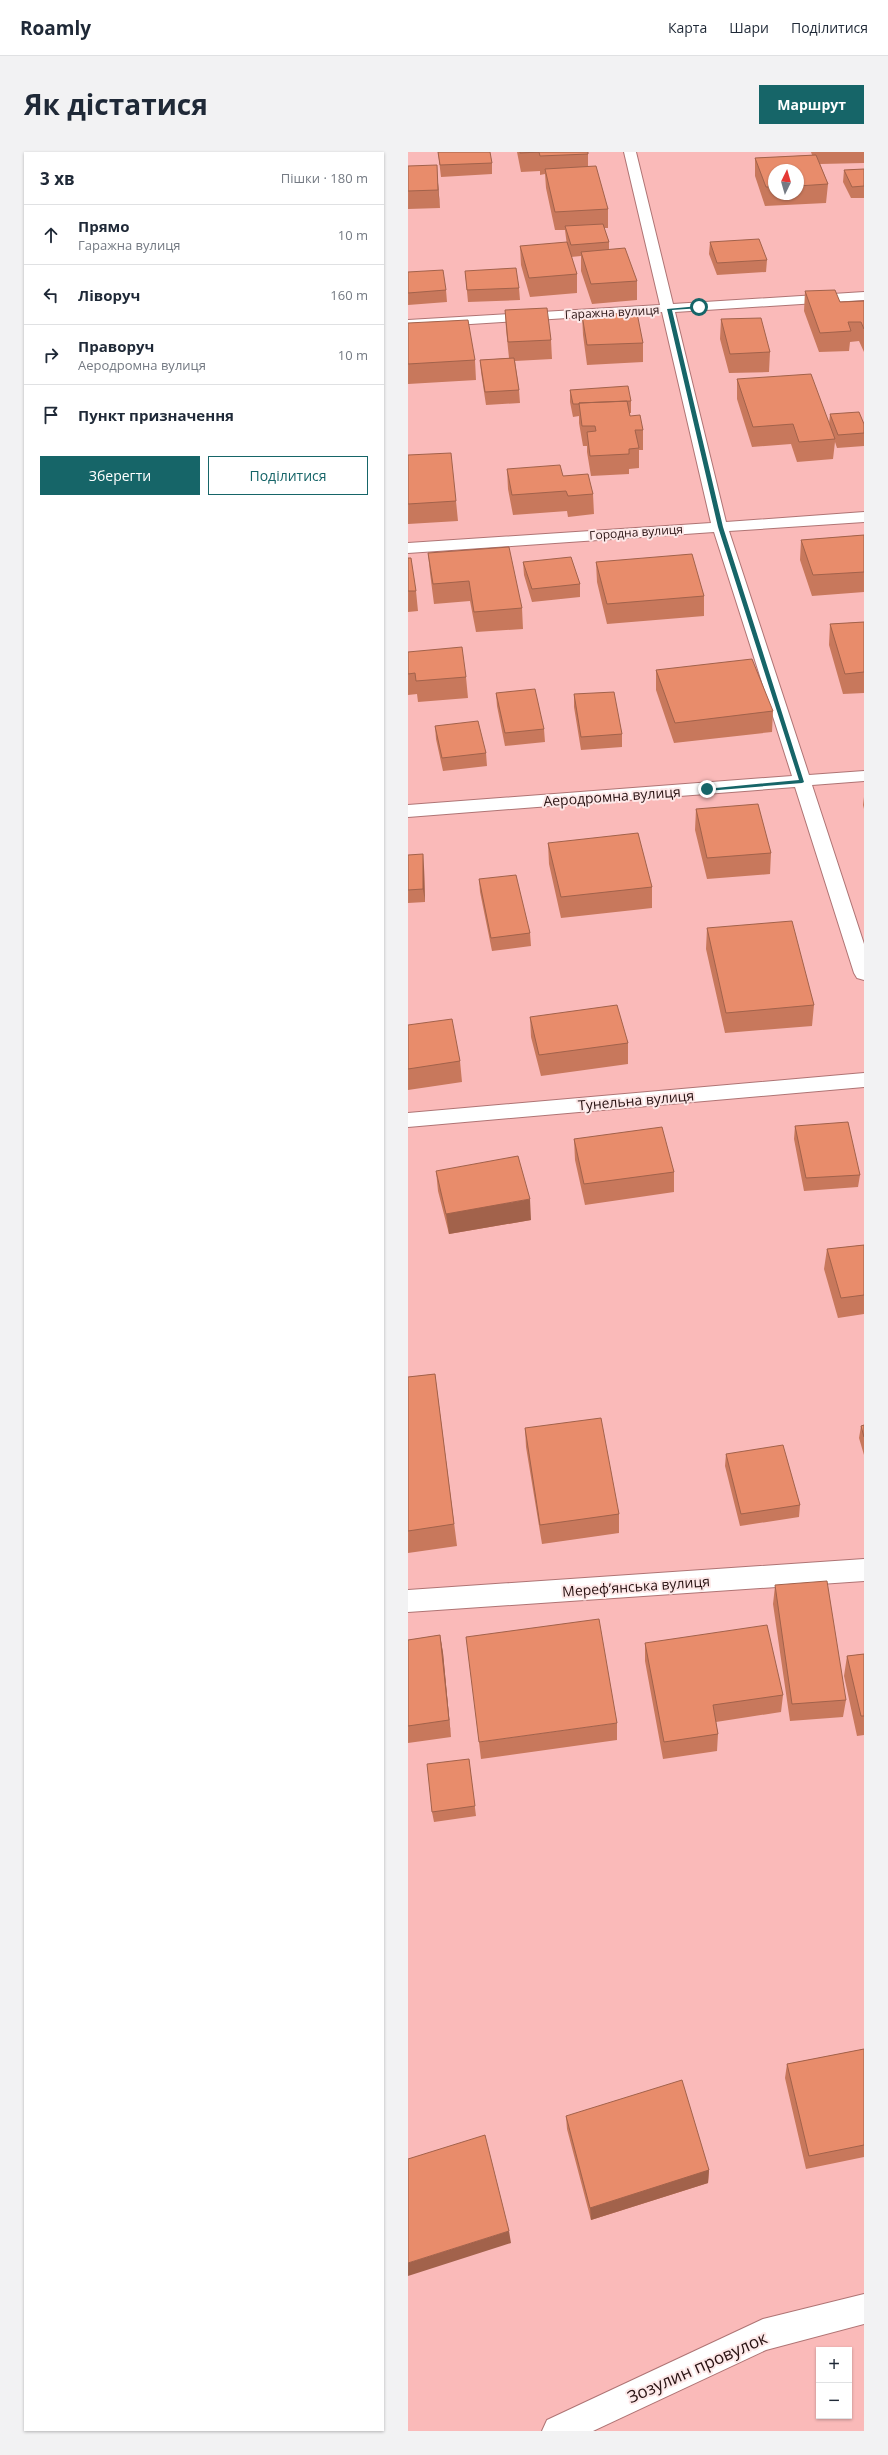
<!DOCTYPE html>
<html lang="uk">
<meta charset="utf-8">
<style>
:root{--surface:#fff;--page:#f2f2f3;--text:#1f2937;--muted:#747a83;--line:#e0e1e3;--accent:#166568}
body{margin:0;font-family:"Open Sans",sans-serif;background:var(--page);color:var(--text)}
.controls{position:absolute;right:12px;bottom:12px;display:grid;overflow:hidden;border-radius:0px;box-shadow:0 1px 3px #0004}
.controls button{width:36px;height:36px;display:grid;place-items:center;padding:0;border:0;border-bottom:1px solid var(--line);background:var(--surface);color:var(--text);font:20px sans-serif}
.compass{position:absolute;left:360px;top:12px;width:36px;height:36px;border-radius:50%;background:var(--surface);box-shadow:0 1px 3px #0004;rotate:5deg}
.stop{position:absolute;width:12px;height:12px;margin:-9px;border:3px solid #166568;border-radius:50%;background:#fff}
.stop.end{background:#166568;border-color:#fff;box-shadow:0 1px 4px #0008}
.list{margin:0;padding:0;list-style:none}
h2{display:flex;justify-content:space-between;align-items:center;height:52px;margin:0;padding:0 16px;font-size:17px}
h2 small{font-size:13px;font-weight:400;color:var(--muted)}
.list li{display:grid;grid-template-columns:26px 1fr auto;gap:12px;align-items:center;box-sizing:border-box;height:60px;padding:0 16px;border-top:1px solid var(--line)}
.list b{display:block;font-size:15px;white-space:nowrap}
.list p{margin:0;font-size:13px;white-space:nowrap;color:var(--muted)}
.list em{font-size:13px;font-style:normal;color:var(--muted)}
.actions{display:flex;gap:8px;padding:12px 16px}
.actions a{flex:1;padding:9px 0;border:1px solid var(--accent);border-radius:0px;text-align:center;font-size:14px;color:var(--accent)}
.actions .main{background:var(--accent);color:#fff}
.icon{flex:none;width:22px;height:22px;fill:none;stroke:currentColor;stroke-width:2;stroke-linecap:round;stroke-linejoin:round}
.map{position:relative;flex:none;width:456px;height:2279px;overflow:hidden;border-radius:0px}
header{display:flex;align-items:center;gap:24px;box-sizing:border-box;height:56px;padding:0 20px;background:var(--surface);border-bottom:1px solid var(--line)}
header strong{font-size:19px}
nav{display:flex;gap:22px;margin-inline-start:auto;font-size:14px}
.intro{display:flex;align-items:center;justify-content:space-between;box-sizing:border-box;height:96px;padding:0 24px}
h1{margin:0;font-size:28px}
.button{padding:10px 18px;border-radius:0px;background:var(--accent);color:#fff;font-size:14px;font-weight:700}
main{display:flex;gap:24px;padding:0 24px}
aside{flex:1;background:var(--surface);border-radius:0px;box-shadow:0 1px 3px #0004}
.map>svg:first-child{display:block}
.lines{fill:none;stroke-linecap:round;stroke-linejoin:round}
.minor-casing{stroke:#af7474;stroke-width:2}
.minor{fill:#fff;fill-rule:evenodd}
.wall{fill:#c8785c;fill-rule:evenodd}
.shaded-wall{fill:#a2624b}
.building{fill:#e88c6b;stroke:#a2624b}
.route{fill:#166568}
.labels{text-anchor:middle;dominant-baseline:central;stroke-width:4;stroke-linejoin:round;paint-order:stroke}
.far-street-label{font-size:12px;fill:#281212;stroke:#fde8e8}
.street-label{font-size:14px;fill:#281212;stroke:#fde8e8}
.near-street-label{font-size:17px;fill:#281212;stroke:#fde8e8}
</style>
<header>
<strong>Roamly</strong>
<nav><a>Карта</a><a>Шари</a><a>Поділитися</a></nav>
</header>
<div class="intro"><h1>Як дістатися</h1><a class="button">Маршрут</a></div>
<main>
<aside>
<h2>3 хв<small>Пішки · 180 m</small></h2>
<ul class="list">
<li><svg class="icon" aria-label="ahead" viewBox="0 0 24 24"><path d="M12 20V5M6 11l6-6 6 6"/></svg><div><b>Прямо</b><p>Гаражна вулиця</p></div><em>10 m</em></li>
<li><svg class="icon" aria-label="left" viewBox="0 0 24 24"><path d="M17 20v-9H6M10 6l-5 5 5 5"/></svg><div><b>Ліворуч</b></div><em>160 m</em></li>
<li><svg class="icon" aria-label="right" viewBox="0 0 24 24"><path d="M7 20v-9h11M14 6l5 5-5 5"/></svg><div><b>Праворуч</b><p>Аеродромна вулиця</p></div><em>10 m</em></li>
<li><svg class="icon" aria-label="arrive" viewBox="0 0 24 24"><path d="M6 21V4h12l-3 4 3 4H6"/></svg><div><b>Пункт призначення</b></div></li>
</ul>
<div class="actions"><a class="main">Зберегти</a><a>Поділитися</a></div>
</aside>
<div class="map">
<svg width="456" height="2279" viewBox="0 0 456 2279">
<rect width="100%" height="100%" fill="#fabab9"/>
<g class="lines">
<defs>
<path id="minor" d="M216,0H228L265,152L456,140V148L267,160L318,370L456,360V370L321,379L401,623L456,619V629L404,633L456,792V828L449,826L446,821L387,635L0,665V653L384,624L306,380L0,401V391L303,371L254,160L0,176V168L252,153Z
M456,921V935L0,975V961Z
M456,1407V1429L0,1460V1438Z
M456,2142V2172L358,2198L185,2279H134L139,2268L355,2167Z"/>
</defs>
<use href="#minor" class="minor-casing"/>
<use href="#minor" class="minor"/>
</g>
<path class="wall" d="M30,0L84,11V22L33,25Z
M109,0H180V15L200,57V76H196L201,90V98L229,129V148L184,152L173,119V104L163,105L169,122V141L122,145L113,113L112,94L159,93L158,86L157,78H147L138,36L137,22L132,23V19L113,20Z
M403,0H456V11L412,12L420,32L418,51L357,54L347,24V6L404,3ZM366,18H390V42H366Z
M0,14L30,31L32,56L0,57Z
M456,17V46H443L435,30L436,18Z
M302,90L359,108L358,120L309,123L301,102Z
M57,119L111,136L112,148L60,150Z
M0,120L38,138L39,150L0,153Z
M397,139L432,150L456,149V200L451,189L442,190L441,199L411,200L396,159Z
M97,158L143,188L144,207L107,209L111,238L112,251L78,253L73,220L72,208L101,206L98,177Z
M174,163L235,191V210L179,213L175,183Z
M313,167L362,200L361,220L321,221L312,187Z
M0,171L67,208L68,228L0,232Z
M329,227L421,272L422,262L456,272V294L429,296L427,290L425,307L389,310L383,292L344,295L329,247Z
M162,238L223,249V261H221L222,264L235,278V298H231V316L221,317V322L183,324L179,300V294H175L171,271V264L165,265L162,250Z
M0,303L48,349L50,369L0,372Z
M99,317L155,324L185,342L186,362L160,365L159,359L105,363L100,337Z
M456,383V440L404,444L392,408L393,388Z
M20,401L114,456L115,477L68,480L62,449L26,452L22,421Z
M0,406L8,439L10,459L0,460Z
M115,410L172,432V445L124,450L116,423Z
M188,410L296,444V464L199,472L189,430Z
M456,470V541L435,542L421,493L422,472Z
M0,500L58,525L60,546L10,550L9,542L0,543Z
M248,518L365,559L364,580L266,591L248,538Z
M88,541L136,577L137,590L97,594L89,554Z
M166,542L214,582V595L173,598L166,555Z
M27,574L78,601L79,614L35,619L28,587Z
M456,645V657L455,653Z
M288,657L363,701L362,722L299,727L287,678Z
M140,691L244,735V756L153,766L141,712Z
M0,703L16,715L17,750L0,751Z
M71,727L122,781L123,794L84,799L72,740Z
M299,776L406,853L404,874L317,881L298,797Z
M122,865L220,891V912L133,924L123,885Z
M0,873L52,909L54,930L0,938Z
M387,974L452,1023L450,1035L396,1039L386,987Z
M166,987L266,1020V1040L177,1053L167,1008Z
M28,1019L123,1068L41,1082L30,1039Z
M456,1093V1162L430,1166L416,1117L419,1097Z
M27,1222L49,1394L0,1401V1225Z
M456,1273V1303L451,1286L453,1274Z
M117,1276L211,1362V1381L134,1392L118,1295Z
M318,1302L392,1353L391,1365L332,1374L317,1314Z
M367,1434L438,1548L435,1565L382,1569L365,1452Z
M32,1483L35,1501L43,1585L0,1591V1488Z
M237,1491L375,1543L373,1560L308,1570L310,1582L309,1599L255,1607L237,1509Z
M456,1502V1583L449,1584L436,1524L439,1504Z
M209,1571V1588L73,1607L71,1590Z
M61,1607L68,1664L26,1670L24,1660Z
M456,1897V2005L398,2017L377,1926L379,1912Z
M158,1964L301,2018L300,2031L183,2068L159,1977Z"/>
<path class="shaded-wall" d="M29,13L30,31L32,56L30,38Z
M15,702L16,715L17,750L15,737Z
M122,1047L123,1068L41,1082L38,1062Z
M32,1483L35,1501L43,1585L41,1568Z
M301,2018L300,2031L183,2068L182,2056Z
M101,2079L103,2091L0,2124V2111Z"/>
<path class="building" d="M30,0H82L84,11L32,13Z
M112,0H180V2L132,4L131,0L112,1Z
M408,3L420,32L390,34V18H366V35H358L347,6Z
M29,13L30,38L0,39V14Z
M188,14L200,57L147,60L137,17Z
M456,17V34L444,35L436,18Z
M195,72L201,90L163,93L157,74Z
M351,87L359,108L309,111L302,90Z
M159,90L169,122L121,126L112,94Z
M217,96L229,129L183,132L173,100Z
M108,116L111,136L59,138L57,119Z
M35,118L38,138L0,141V120Z
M427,138L432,150L456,149V177L453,170H440L443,179L412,181L397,139Z
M139,156L143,188L100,190L97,158Z
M229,161L235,191L179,193L174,163Z
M353,166L362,200L322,202L313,167Z
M60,168L67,208L0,212V171Z
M106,206L111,238L77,240L72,208Z
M403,222L427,287L391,290L385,272L345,275L329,227Z
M220,234L223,249L171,251V252H165L162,238Z
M219,249L222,264L232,263L235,278H227L231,296L221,297V302L182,304L179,280L188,279L187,274H174L171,251Z
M451,260L456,272V281L430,283L422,262Z
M43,301L48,349L0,352V303Z
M152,313L155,324L180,322L185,342L160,344L158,339L104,343L99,317Z
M456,383V420L405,423L393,388Z
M101,395L114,456L66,460L61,429L25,432L20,401Z
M284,402L296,444L199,452L188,410Z
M163,405L172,432L124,437L115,410Z
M0,406H3L8,439H0Z
M456,470V520L437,522L422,472Z
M54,495L58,525L8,529L7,521L0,522V500Z
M344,507L365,559L267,571L248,518Z
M127,537L136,577L97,581L88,541Z
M206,540L214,582L173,585L166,542Z
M70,569L78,601L34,606L27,574Z
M350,652L363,701L299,706L288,657Z
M230,681L244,735L153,745L140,691Z
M15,702V737L0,738V703Z
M108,723L122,781L83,786L71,727Z
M384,769L406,853L318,861L299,776Z
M209,853L220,891L131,903L122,865Z
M44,867L52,909L0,917V873Z
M440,970L452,1023L398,1026L387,974Z
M254,975L266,1020L176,1032L166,987Z
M110,1004L122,1047L38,1062L28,1019Z
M456,1093V1143L433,1146L419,1097Z
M27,1222L46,1372L0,1379V1225Z
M193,1266L211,1362L132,1373L117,1276Z
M456,1273V1285L453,1274Z
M375,1293L392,1353L333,1362L318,1302Z
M419,1429L438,1548L384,1552L367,1433Z
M191,1467L209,1571L71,1590L58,1485Z
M359,1473L375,1543L305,1553L310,1582L256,1590L237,1491Z
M32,1483L41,1568L0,1574V1488Z
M456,1502V1564H453L439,1504Z
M61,1607L67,1654L24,1660L19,1612Z
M456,1897V1993L401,2004L379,1912Z
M274,1928L301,2018L182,2056L158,1964Z
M77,1983L101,2079L0,2111V2007Z"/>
<path class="route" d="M291,154L293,156L264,158L315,375L396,630L394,631L299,639L297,637L391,628L310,375L259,157Z"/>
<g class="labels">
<g class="far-street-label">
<text transform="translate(204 160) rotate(-3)">Гаражна вулиця</text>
<text transform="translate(228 380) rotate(-4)">Городна вулиця</text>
</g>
<g class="street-label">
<text transform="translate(204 644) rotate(-4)">Аеродромна вулиця</text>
<text transform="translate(228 948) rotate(-5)">Тунельна вулиця</text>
<text transform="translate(228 1434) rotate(-4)">Мерефʼянська вулиця</text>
</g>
<g class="near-street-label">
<text transform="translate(289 2215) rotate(-24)">Зозулин провулок</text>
</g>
</g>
</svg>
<div class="controls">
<button>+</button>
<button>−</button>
</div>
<svg class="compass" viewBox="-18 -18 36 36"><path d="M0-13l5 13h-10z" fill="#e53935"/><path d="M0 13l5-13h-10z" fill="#747a83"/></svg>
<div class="stop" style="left:291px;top:155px"></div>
<div class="stop end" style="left:299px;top:637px"></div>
</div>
</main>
